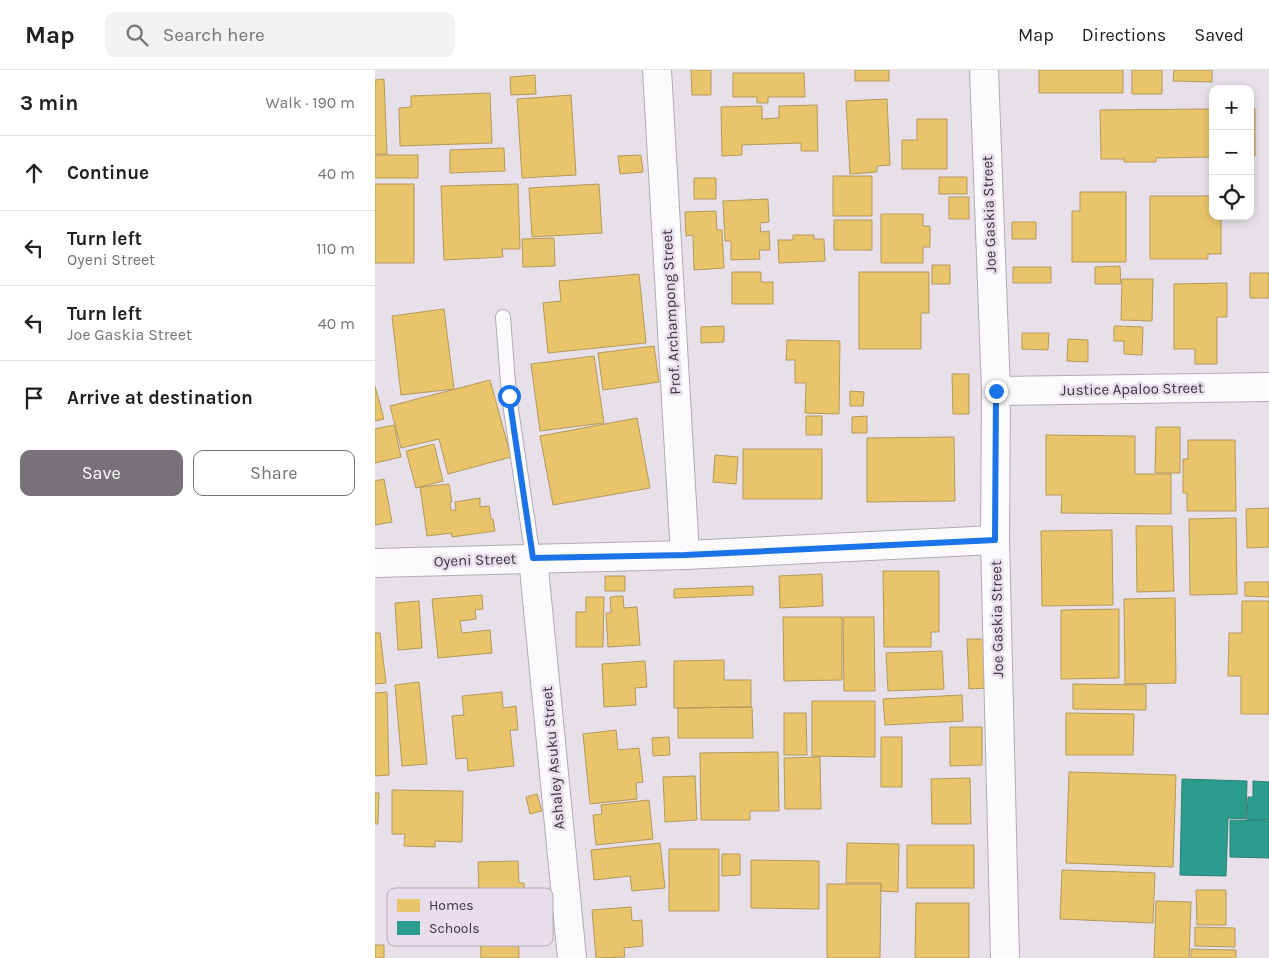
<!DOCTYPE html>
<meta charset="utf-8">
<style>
:root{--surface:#fff;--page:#f2f2f2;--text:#202124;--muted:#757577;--line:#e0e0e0;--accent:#777278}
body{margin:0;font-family:Karla,sans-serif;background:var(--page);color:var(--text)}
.controls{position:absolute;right:15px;top:15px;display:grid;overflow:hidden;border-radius:10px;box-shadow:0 2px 8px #0003}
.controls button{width:45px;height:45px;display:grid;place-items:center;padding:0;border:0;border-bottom:1px solid var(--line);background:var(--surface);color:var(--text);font:25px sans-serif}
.stop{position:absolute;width:15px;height:15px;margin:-11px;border:4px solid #1a73e8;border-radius:50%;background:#fff}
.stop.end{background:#1a73e8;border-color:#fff;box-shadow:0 1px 5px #0008}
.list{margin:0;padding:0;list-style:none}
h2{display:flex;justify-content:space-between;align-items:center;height:65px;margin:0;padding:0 20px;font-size:21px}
h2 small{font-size:16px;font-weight:400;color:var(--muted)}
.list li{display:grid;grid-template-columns:32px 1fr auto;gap:15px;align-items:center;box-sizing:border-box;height:75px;padding:0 20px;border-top:1px solid var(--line)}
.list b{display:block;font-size:19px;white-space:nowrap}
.list p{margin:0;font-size:16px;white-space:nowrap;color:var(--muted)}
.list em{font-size:16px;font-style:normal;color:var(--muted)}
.actions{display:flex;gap:10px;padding:15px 20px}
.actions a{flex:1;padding:11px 0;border:1px solid var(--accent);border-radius:10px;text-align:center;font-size:18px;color:var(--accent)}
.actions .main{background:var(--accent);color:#fff}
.icon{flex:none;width:28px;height:28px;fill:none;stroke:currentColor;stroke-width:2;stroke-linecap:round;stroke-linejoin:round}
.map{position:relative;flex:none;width:894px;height:888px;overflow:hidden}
header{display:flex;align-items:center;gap:30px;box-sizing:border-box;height:70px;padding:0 25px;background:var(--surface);border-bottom:1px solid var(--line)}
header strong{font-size:24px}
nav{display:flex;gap:28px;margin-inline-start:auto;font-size:18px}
.search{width:350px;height:45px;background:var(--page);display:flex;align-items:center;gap:12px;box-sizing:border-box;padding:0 18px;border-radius:10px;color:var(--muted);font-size:19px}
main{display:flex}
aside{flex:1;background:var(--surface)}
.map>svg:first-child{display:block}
.homes{fill:#e9c46a;stroke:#b4995c}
.schools{fill:#2a9d8f;stroke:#2f7e76}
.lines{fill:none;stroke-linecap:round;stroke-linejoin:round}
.lane-casing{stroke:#b1acb2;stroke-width:16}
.street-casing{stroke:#b1acb2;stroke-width:30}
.lane{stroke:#fbfafc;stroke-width:14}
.street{stroke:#fbfafc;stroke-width:28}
.route{stroke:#1a73e8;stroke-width:6}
.labels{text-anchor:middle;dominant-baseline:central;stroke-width:5;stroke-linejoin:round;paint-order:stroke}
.street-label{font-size:15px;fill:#3a363b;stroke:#e8ddec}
.key{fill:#e8ddec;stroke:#b4abb7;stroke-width:1}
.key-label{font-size:14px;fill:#3a363b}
</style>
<header>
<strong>Map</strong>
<div class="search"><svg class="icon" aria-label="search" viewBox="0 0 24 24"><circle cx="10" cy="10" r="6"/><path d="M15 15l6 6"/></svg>Search here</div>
<nav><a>Map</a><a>Directions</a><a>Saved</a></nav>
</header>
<main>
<aside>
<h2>3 min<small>Walk · 190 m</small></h2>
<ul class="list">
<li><svg class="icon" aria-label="ahead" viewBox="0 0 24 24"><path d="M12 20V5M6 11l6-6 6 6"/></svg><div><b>Continue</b></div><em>40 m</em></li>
<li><svg class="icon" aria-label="left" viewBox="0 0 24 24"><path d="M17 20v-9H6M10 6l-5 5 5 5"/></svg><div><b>Turn left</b><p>Oyeni Street</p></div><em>110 m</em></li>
<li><svg class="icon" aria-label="left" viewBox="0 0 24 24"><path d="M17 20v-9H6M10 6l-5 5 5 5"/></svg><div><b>Turn left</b><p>Joe Gaskia Street</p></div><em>40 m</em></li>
<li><svg class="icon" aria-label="arrive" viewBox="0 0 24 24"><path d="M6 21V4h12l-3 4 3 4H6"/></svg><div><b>Arrive at destination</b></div></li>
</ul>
<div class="actions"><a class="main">Save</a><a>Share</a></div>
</aside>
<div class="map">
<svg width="894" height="888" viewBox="0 0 894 888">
<rect width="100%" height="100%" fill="#e7e0e8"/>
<path class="homes" d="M316,0H336V25H317Z
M480,0H514V11H480Z
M664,0H748V23H664Z
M757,0H787V24H757Z
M799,0H837V12L798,11Z
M358,3H429L430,27H393V33H382V27H358Z
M160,5L161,24L136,25L135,7Z
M9,9L12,84H0V10Z
M115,23L117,73L25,76L24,38L36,37V26Z
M196,25L201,105L147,108L142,29Z
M512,29L515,95L502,96V102L475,104L471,31Z
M442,35L443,81H426V73L367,75V85L347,86L346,37L387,36V49L404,48V36Z
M838,39V87L781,88V92H749V89H726L725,40Z
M875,39H880V86H875Z
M542,49H572V99H527V70H542Z
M129,78L130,101L75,103V80Z
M0,85H43V108H0Z
M266,85L268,102L245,104L243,86Z
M458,106H497V146H458Z
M564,107H592V124H564Z
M319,108H341V129H319Z
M0,114H39V193H0Z
M143,114L145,179H127L128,187L69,190L66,116Z
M224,114L227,163L157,167L154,118Z
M705,122H751V192H697V141H705Z
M775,126H838V146H846V184H833V189H775Z
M574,127H594V149H574Z
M393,129L394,152L385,153L386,162L394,161L395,180H384L385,189L356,190V171H350L348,131Z
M341,141L342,160H347L349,198L319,200L318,165L311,166L310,142Z
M506,144H548V156H555V177H548V193H506Z
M459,150H497V180H459Z
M637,152H661V169H637Z
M418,165H439V169H449L450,191L404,193L403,170H418Z
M179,168L180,196L148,197L147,169Z
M557,195H575V214H557Z
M745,196L746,214H720V197Z
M638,197H676V213H638Z
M357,202H386V212H398V234H357Z
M484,202H554V243H546V279H484Z
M875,203H894V228H875Z
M264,204L271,273L173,283L168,233L186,231L184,211Z
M747,209H778L777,251L746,250Z
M852,213V247H842V294H820V279H799V214Z
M69,239L79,319L26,325L17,246Z
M349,256V272L326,273V257Z
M739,256L768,257L767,285L749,284V271H739Z
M647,263H674L673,280L647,279Z
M693,269L713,270V292L692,291Z
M412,270L465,271L464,344L430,343L431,313H420V290H411Z
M279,276L284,312L228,320L223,283Z
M219,286L229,353L165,361L156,294Z
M577,304H594V344H578Z
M115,310L136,387L73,404L64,369L26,378L15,336Z
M0,316L9,349L0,351Z
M475,321L489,322L488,336H475Z
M431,346H447V365H431Z
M492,346V363H477V347Z
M262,348L275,418L178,435L165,366Z
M19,355L26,387L0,393V359Z
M781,357H805V403H780Z
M671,365L760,366V404H796V444L686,443L687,425H671Z
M579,367L580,431L492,432V368Z
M813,370H860L861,441H812V423H808V389H813Z
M59,374L68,411L41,418L31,381Z
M368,379H447V429H368Z
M340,385L363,387L361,414L338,412Z
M9,409L17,452L0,455V411Z
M74,414L77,432H75L76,440H81L80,432L105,428V437L114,436L116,449H118L120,461L77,467L76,463L52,466L45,417Z
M894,438V477L872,478L871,439Z
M861,448L862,524L815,525L814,449Z
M761,456H797L799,521L762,522Z
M737,460L738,535L667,536L666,461Z
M508,501H564V562H556V577H509Z
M447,504L448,536L405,538L404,506Z
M230,506H250V521H230Z
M870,512H894V527L870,526Z
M378,516V525L299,528V519Z
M107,525L108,539L100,540L101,549L85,551L87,563L115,560L117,583L63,588L57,529Z
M248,526L249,538L262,537L265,575L233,577L231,543H236L235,527Z
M211,527H229L228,577H201V542H211Z
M800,528L801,613L750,614L749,529Z
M44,531L47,578L23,580L20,533Z
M867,531H894V644H866V606H853L854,563H867Z
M744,539V608L686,609V540Z
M408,547H467V610L409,611Z
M468,547H499L500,621H469Z
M0,563H5L11,613L0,614Z
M592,569H610L613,618L594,619Z
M567,581L569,619L513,621L511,583Z
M349,590V610H376V637L299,638V591Z
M270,591L272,617L260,618L261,635L229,637L227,594Z
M44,612L52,694L27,696L20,615Z
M698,614L771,615V640L698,639Z
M12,622L14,705L0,706V623Z
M127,622L128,638L141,636L143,660H135L139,696L93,701L92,688L81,689L77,646L89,645L87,626Z
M587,625L588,651L510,655L508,629Z
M437,631H500V687L437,686Z
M377,637L378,668H303V638Z
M409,643H431L432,685H409Z
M691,643L759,644L758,685H691Z
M575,657H607V695L575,696Z
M241,660L243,680L264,678L268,712L261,713L262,729L215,734L208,664Z
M294,667L295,685L278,686L277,668Z
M506,667H527V717H506Z
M403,682L404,741H375V750H326L325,683Z
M445,687L446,739H410L409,688Z
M694,702L801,705L798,797L691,793Z
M320,706L322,750L290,752L288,707Z
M595,708L596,754H557L556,709Z
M17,720L88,721L87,772L60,771V777L29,776L30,764H17Z
M0,723H4L3,754H0Z
M162,724L167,741L155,744L151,727Z
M274,730L278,769L221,775L218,745L227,744L226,735Z
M285,773L290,818L257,821L255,806L219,810L216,780Z
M472,773L524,774L523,822L506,821V813H471Z
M532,775H599V818H532Z
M294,779H344V841H294Z
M347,784H365V805L347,806Z
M376,790L444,791V839L376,838Z
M143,791L144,813H149L150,836H143L144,888H106L103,792Z
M687,800L780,803L778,853L685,849Z
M452,814H506L505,888H452Z
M821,820H851V855H822Z
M781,831L816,832L814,888H779Z
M541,833H594V888H540Z
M256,837L257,851L267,850L268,876L249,878L250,887L221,888L217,840Z
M820,857L860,858V877L820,876Z
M0,875H9V888H0Z
M816,879L861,880V888H816Z"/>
<path class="schools" d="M807,709L872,711L871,749L853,748L851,806L805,805Z
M878,711L894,712V750H872L873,727H878Z
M855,750L894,751V788L855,787Z"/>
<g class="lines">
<defs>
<path id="lane" d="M128,247L134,326L158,488"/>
<path id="street" d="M282,0L310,485
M609,0L621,321L620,470L630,888
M621,321L894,317
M158,488L197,888
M0,493L310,485L620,470"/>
</defs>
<use href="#lane" class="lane-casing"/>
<use href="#street" class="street-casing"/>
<use href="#lane" class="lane"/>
<use href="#street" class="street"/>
</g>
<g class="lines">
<path class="route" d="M134,326L158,488L310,485L620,470L621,321"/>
</g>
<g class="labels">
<g class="street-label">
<text transform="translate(614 144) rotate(-92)">Joe Gaskia Street</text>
<text transform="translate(296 242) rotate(-93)">Prof. Archampong Street</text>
<text transform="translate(757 319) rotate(-1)">Justice Apaloo Street</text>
<text transform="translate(100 490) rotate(-2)">Oyeni Street</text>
<text transform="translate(622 549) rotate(-91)">Joe Gaskia Street</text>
<text transform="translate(178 688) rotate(-95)">Ashaley Asuku Street</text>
</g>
</g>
<rect x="12" y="818" width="166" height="58" rx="8" class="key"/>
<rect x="22" y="829" width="23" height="13" fill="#e9c46a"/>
<rect x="22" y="851" width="23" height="14" fill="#2a9d8f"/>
<g class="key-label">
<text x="54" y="840">Homes</text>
<text x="54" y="863">Schools</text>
</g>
</svg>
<div class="controls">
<button>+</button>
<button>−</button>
<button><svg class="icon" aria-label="locate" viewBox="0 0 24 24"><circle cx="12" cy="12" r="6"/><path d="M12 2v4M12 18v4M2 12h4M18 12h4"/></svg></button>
</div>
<div class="stop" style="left:134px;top:326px"></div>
<div class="stop end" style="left:621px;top:321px"></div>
</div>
</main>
